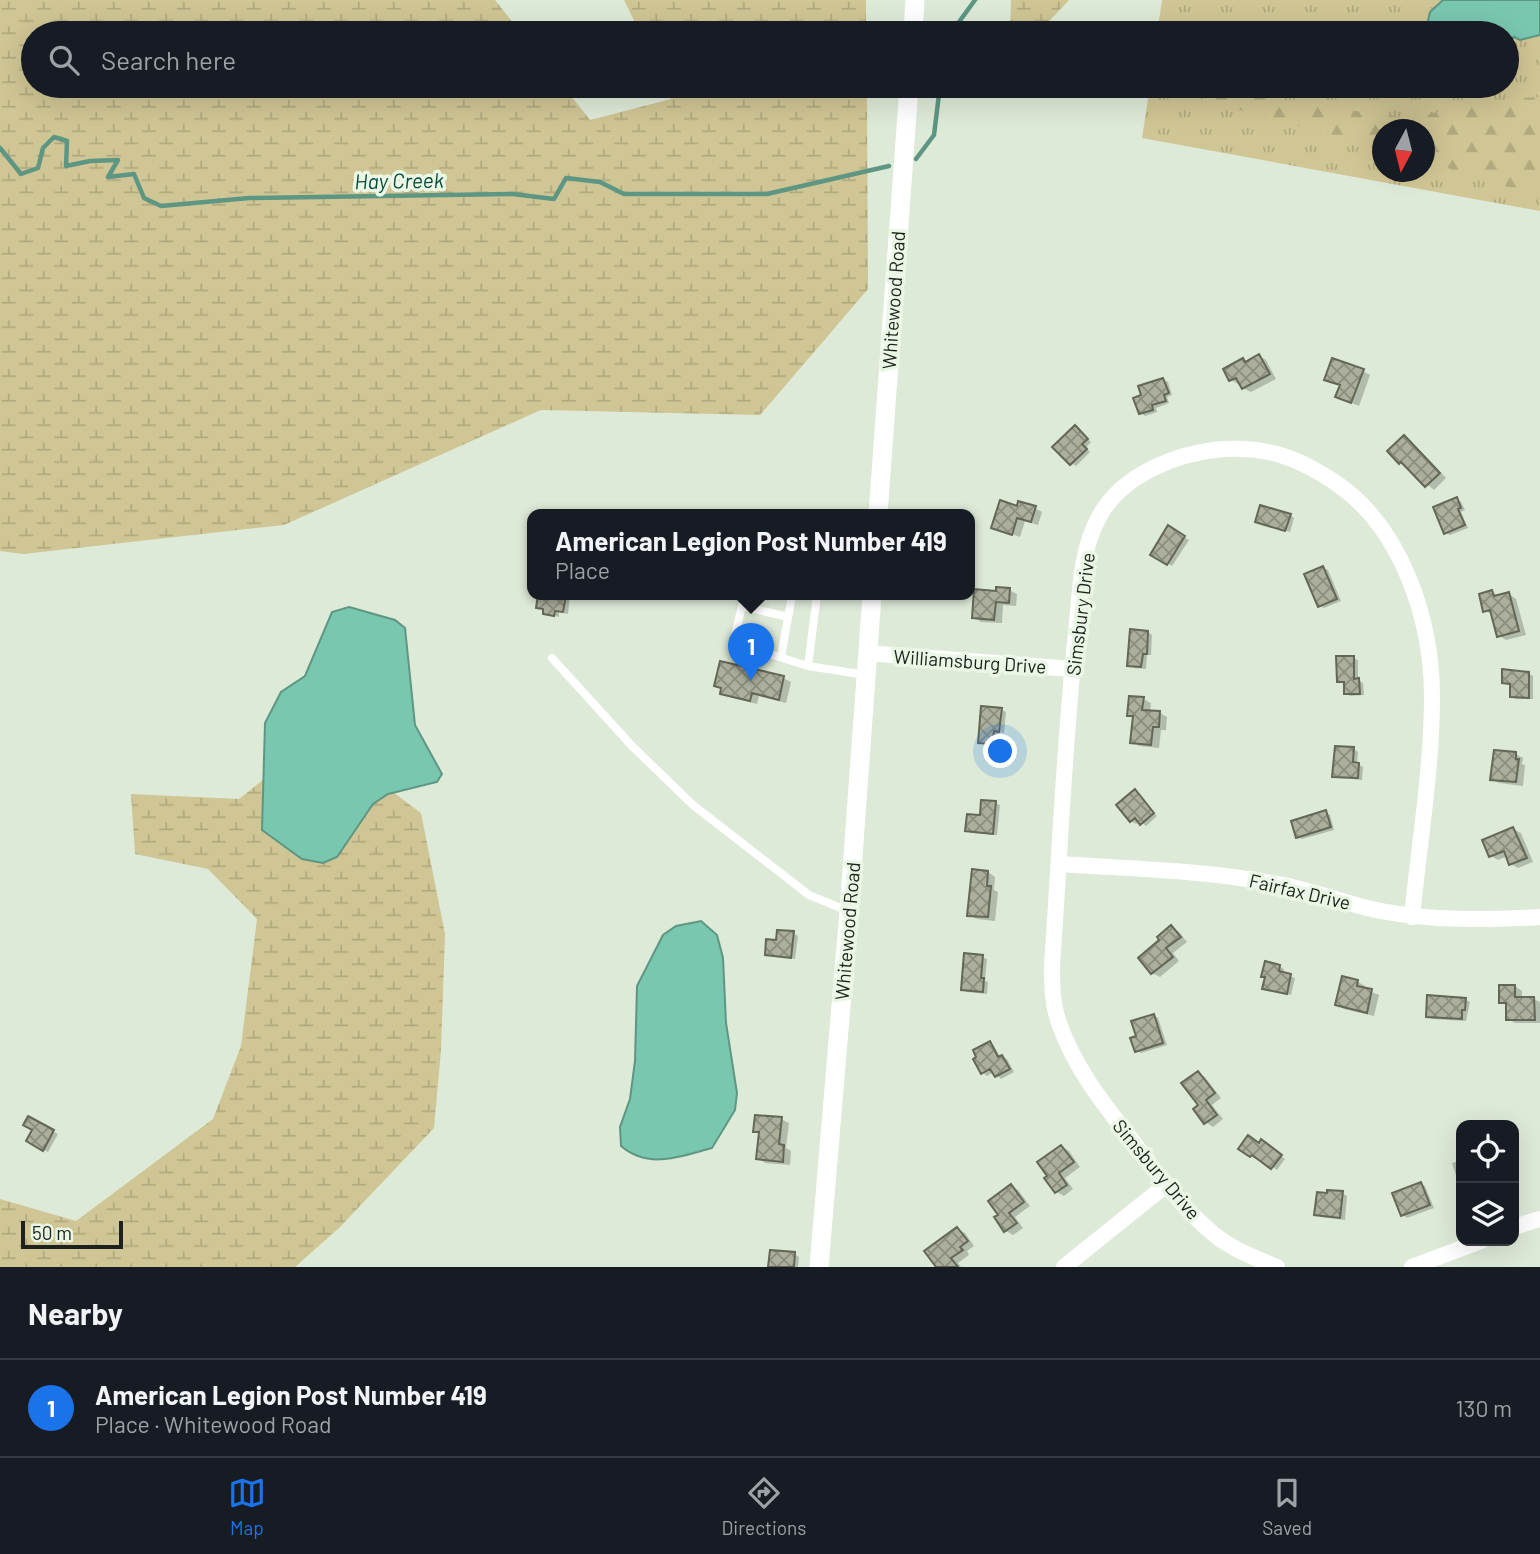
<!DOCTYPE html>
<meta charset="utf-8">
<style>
:root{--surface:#171b24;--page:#20242c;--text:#f1f3f6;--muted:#9ea1a6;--line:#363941;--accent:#1a73e8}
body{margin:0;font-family:Barlow,sans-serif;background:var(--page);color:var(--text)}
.controls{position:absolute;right:21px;bottom:21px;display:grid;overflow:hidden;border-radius:14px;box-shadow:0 7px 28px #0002}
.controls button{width:63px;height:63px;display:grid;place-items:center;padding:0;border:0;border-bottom:2px solid var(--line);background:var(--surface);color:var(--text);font:35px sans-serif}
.compass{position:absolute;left:1372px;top:119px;width:63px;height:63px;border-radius:50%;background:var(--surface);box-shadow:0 7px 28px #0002;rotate:187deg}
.scale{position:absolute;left:21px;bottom:18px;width:102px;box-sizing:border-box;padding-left:7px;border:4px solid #1e221c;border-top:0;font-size:19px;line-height:24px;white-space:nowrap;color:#1e221c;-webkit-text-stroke:5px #ebf7e5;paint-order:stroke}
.you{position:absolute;left:1001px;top:752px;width:24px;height:24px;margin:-18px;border:5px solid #fff;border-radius:50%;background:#1a73e8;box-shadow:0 0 0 10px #1a73e833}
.badge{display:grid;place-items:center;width:46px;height:46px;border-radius:50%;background:var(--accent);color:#fff;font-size:23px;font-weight:700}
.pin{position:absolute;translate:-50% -58px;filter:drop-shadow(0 2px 4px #0008)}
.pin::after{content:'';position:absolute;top:37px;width:24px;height:21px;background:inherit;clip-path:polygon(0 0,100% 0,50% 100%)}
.popup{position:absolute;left:527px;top:509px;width:448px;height:91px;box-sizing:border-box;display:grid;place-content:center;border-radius:14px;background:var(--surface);filter:drop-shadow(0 2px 5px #0005);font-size:23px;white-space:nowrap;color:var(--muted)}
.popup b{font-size:26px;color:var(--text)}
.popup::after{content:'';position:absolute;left:50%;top:100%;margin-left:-14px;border:14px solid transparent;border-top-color:var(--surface)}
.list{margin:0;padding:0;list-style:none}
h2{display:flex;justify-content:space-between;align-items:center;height:91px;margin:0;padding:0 28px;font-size:30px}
h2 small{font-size:23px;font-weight:400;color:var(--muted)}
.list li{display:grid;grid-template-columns:46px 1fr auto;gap:21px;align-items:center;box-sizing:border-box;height:98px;padding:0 28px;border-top:2px solid var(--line)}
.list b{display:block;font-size:26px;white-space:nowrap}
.list p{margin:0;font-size:23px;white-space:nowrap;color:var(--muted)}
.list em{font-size:23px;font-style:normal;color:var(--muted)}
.icon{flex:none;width:38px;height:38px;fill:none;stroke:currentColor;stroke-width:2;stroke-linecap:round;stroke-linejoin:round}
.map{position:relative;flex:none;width:1540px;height:1267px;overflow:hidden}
.search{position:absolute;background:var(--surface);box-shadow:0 7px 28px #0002;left:21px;right:21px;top:21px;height:77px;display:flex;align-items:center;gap:18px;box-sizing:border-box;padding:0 24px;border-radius:38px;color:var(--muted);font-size:26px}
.sheet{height:189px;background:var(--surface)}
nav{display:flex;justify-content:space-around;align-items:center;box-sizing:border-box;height:98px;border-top:2px solid var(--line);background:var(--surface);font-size:19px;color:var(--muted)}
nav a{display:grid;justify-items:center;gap:4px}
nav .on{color:var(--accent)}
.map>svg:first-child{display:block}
.grass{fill:url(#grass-tufts);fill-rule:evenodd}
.forest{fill:url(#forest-firs)}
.wetland{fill:url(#wetland-marsh)}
.water{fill:#7ac7b0;stroke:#5e9684;stroke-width:2}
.shadow{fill:#0003}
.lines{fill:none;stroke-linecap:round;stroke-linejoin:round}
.stream{stroke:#5e9684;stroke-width:4.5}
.building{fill:url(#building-cross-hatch);stroke:#636755;stroke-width:2}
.service{stroke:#fff;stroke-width:8}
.minor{stroke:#fff;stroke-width:16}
.tertiary{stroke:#fff;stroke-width:19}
.labels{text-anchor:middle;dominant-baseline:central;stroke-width:7;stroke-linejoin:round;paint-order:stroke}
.street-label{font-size:19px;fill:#1e221c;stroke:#ebf7e5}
.water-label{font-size:21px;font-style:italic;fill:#044a3b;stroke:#ebf7e5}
</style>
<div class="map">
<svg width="1540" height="1267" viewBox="0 0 1540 1267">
<defs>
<pattern id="grass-tufts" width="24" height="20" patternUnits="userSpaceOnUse" patternTransform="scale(1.75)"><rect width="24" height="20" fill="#d0c594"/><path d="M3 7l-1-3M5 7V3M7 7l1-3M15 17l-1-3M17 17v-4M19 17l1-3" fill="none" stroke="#b2a97f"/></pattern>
<pattern id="forest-firs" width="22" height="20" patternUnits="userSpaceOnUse" patternTransform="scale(1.75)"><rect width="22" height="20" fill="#d0c594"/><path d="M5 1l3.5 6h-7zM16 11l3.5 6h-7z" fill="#b2a97f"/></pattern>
<pattern id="wetland-marsh" width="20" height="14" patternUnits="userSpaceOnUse" patternTransform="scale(1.75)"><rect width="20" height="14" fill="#d0c594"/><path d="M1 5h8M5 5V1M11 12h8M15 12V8" fill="none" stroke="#b2a97f"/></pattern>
<pattern id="building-cross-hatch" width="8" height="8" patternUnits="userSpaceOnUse" patternTransform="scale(1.75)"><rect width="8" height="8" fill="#abaf9c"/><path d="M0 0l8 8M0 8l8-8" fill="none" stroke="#8b8e7e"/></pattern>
</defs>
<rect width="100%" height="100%" fill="#deead8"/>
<path class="grass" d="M1162,0H1540V211L1142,138L1150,86H1507V33H1157ZM1382,130H1424V172H1382Z"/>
<path class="forest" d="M1242,95L1405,118L1517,98L1540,97V197L1425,161L1424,130H1382V149L1200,99Z"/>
<path class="wetland" d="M0,0H495L521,33H33V86H563L590,120L671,99L665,86H867L868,289L760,415L541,410L284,525L23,554L0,551Z
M624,0H866V33H640Z
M1011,0H1069L1038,33H1010Z
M318,736L421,813L445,934L441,1050L434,1128L339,1228L295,1267H0V1199L76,1221L213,1119L241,1046L257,919L208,869L135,854L131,794L239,799Z"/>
<path class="water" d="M1443,0H1540V35L1520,40L1514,37L1507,42V33H1425L1430,12Z
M349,607L395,620L405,628L415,725L442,774L437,782L388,794L373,804L337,857L323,863L302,859L262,830L265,723L281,692L305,676L332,612Z
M701,921L717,935L723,958L726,1023L737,1093L735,1110L712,1148C681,1156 649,1170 621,1146L620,1127L630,1099L635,1061L637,986L663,935L676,926Z"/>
<path class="shadow" d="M1259,356L1266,360L1276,379L1251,392L1243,388L1240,383L1238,384L1231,380L1243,360L1247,362Z
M1363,371L1370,375L1359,406L1337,397L1341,386L1326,379Z
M1163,380L1168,382L1172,395L1167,397L1169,403L1156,408L1157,412L1145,416L1141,413L1143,396Z
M1075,427L1091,442L1086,448L1090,452L1076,466L1071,463Z
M1404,437L1411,441L1446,478L1434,490L1400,462Z
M1457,499L1461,502L1465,510L1461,512L1468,528L1450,535L1445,533Z
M1018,508H1035L1042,512L1038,525L1025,521L1020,537L993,527Z
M1290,515L1294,518L1290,532L1261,523Z
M1168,527L1189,540L1172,566L1153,554Z
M1323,568L1328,570L1341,601L1324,608L1319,606Z
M1009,590L1017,594L1016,606L1003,605L1002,623L981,622L974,617L998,593Z
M1492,592L1500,597L1509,594L1516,599L1526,635L1506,640L1498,635L1493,615L1485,610Z
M539,595H570L568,614L559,612V617L544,613L545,610L538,607Z
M1148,632L1152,635L1151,655H1147L1146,669L1134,668L1129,665Z
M1353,658L1358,660V680L1363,683L1364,695L1350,696L1346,693V684L1339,681Z
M1529,674L1533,676V699H1516L1512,696V685L1503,682Z
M783,678L791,682L786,703L759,696L757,704L729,697L722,693L723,689L716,685Z
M1143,699L1151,703L1150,712L1160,713L1167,717L1166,730H1161L1159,748L1139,746L1132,742L1134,718L1129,715Z
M1001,710L1006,712L1004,733L998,732L997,745L979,742Z
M1354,749L1358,752L1357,764L1363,767L1362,780L1339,778L1334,776Z
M1516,754L1523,758L1522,764L1525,765L1523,786L1499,783L1492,779Z
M1135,791L1157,816L1146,826L1139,821L1136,824L1131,821L1118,805Z
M995,803L1000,805L997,835L971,833L967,830Z
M1325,812L1330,815L1334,830L1302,839L1297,837Z
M1513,829L1521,833L1533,862L1518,868L1511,864L1508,856L1498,860L1491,856Z
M988,872L995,877L994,890L998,892L995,921L977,919L969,915Z
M1171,927L1179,932L1187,942L1173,953L1179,961L1160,977L1152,973L1162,940Z
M793,933L798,936L795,959L766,954Z
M982,957L987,959L985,981L988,982L987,994L967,992L963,989Z
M1279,966L1284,969L1283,974L1295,978L1291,995L1269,990L1266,977Z
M1343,978L1358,982L1365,986L1364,989L1379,995L1374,1016L1344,1009L1337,1005Z
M1515,986L1522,991V999H1534L1540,1002V1023H1515L1508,1019V1006L1501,1002Z
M1466,1000L1470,1002L1466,1021L1432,1019L1428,1016Z
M1153,1015L1158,1018L1167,1045L1141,1053L1136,1050L1138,1037Z
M990,1043L994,1046L1001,1058L1007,1059L1014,1072L1001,1079L994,1072L987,1076L983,1073Z
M1198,1073L1205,1077L1221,1098L1212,1105L1223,1119L1213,1127L1206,1122L1201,1105Z
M29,1118L58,1134L48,1152L28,1141L34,1130Z
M781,1119L789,1123L786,1148L791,1151L790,1165L765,1163L758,1158L760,1134L755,1131Z
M1266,1144L1285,1159L1277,1170L1257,1156L1255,1159L1251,1156L1259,1145Z
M1061,1147L1069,1151L1080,1167L1065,1178L1073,1189L1064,1196L1057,1192Z
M1461,1160V1181L1457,1179L1452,1163Z
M1421,1184L1425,1186L1434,1208L1407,1218L1403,1215Z
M1011,1186L1018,1190L1030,1206L1015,1217L1023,1228L1013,1235L1006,1231L1000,1215Z
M1342,1193L1347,1196L1345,1220L1321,1217L1316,1214Z
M957,1229L965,1233L974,1246L967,1251L969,1255L958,1263L961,1267H938Z
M794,1254L799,1257L798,1267H770Z"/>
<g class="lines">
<path class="stream" d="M951,33L975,0
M0,148L21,174L38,168L43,148L54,137L67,141L66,166L90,161L118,160L108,177L134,174L144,198L161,206L249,198L513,194L554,199L566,178L600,182L624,194H767L889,166
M916,159L934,135L940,86"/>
</g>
<path class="building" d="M1259,354L1270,374L1242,389L1236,378L1229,381L1223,369L1243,358L1245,362Z
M1332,358L1364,369L1351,403L1335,397L1340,385L1324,380Z
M1163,378L1169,393L1164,395L1166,401L1152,405L1153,410L1139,414L1133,398L1141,395L1138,386Z
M1075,425L1088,439L1082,444L1087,449L1070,465L1052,447Z
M1404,435L1440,473L1425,487L1401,462L1399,464L1387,451Z
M1457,497L1461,508L1458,509L1465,525L1444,534L1433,507Z
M1000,500L1017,506L1018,501L1036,506L1031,522L1017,518L1012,535L991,528Z
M1260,505L1291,514L1285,531L1255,522Z
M1168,525L1185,536L1167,565L1150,555Z
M1323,566L1337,599L1318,607L1304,574Z
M996,587L1010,588L1009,603L996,602L994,620L972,618L974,589L996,591Z
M1492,590L1494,596L1509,592L1519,631L1497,637L1490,610L1483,612L1479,594Z
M538,595H566L563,612L555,611L554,616L543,614V609L536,608Z
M1130,629L1148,631L1147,654H1143L1141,667L1127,666Z
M1336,656H1354V679L1359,678L1360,694H1344V682H1337Z
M720,661L784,676L779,700L752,693L750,701L720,694L721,688L714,686Z
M1502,669L1529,672V698L1510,697V684L1502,683Z
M1129,696L1144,697L1142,710L1160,711L1159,727H1153L1151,745L1130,743L1133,716H1127Z
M981,706L1002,708L999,732L994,731L992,744L978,743Z
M1335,746L1354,747L1353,762L1359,763L1358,778L1332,777Z
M1494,750L1516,752V759H1519L1516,782L1490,780Z
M1135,789L1154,813L1140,825L1135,818L1130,822L1116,805Z
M981,800L996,801L993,834L965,831L967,814L980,815Z
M1326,810L1331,827L1296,838L1291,821Z
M1513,827L1527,858L1509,865L1504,851L1489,857L1482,840Z
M972,869L988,871L987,886H991L988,917L967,916Z
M1171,925L1181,937L1166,948L1173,957L1151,974L1138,958L1159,940L1157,937Z
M777,930L794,931L791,958L765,955L766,939L776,940Z
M964,953L983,955L981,978H984L983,992L961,990Z
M1265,961L1280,965L1279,971L1291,974L1287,994L1262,989L1265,977H1261Z
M1342,976L1358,980L1357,986L1372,989L1367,1013L1335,1005Z
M1499,985H1515V997H1534L1535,1020H1506V1003H1499Z
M1427,995L1466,998L1465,1010H1462V1019L1426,1017Z
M1154,1014L1163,1043L1135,1052L1130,1038L1136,1036L1131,1021Z
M990,1041L998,1057L1002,1055L1010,1069L995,1077L990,1069L981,1074L973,1059L976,1057L973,1050Z
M1198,1071L1215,1093L1206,1100L1217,1115L1204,1124L1193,1109L1198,1105L1181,1083Z
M755,1115L782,1117L779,1144L784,1145L783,1162L756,1159L759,1132H753Z
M28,1116L54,1130L43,1151L26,1141L32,1130L23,1125Z
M1248,1135L1259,1143L1261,1139L1282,1155L1271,1169L1252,1155L1250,1157L1238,1149Z
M1061,1145L1074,1162L1059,1173L1067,1185L1055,1193L1044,1178L1047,1176L1037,1162Z
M1421,1182L1430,1205L1401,1216L1392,1193Z
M1011,1184L1024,1202L1009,1213L1017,1223L1004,1232L994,1217L998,1215L988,1201Z
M1327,1190L1343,1191L1340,1218L1314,1215L1317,1192L1327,1193Z
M957,1227L968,1241L960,1247L963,1250L951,1258L958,1267H936L924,1251Z
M770,1250L795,1252L794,1267H768Z"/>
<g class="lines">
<path class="service" d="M788,617L742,606L735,635L744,646L808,666L866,675
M781,657L792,595
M552,658L632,746L693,805L809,895L848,911
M808,666L817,595"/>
<path class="minor" d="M867,653L1072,669
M1060,864C1132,869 1206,870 1277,884C1312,890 1346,904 1381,911C1433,921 1487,920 1540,917
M1514,1227L1540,1219
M1064,1267L1166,1185
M1277,1267C1256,1258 1234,1250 1216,1236C1184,1210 1159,1177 1135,1144C1105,1106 1075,1069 1059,1023C1052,1004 1052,984 1052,965C1060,854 1064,743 1076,633C1080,595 1080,551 1099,517C1122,474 1179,452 1225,449C1269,447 1299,458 1336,483C1402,528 1432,620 1432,697C1432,770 1419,844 1412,917
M1412,1267L1481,1241"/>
<path class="tertiary" d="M913,33L915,0
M878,515L909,86
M819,1267L849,911L872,595"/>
</g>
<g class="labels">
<g class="street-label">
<text transform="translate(893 300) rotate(-86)">Whitewood Road</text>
<text transform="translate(1080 614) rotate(-83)">Simsbury Drive</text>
<text transform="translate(970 661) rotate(4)">Williamsburg Drive</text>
<text transform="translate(1300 891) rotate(13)">Fairfax Drive</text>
<text transform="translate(847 931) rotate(-85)">Whitewood Road</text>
<text transform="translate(1157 1169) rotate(50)">Simsbury Drive</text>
</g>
<g class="water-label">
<text transform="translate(399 180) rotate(-1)">Hay Creek</text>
</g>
</g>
</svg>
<div class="controls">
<button><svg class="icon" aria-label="locate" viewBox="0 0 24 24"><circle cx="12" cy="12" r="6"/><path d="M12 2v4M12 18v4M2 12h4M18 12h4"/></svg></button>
<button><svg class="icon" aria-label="layers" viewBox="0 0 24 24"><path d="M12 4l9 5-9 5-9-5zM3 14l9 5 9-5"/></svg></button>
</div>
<svg class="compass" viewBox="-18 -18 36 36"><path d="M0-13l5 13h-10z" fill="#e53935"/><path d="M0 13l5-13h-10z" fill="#9ea1a6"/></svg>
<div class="scale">50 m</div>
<div class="you"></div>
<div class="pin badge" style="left:751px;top:681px">1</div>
<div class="popup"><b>American Legion Post Number 419</b>Place</div>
<div class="search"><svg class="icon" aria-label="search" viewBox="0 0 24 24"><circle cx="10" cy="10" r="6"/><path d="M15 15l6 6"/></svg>Search here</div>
</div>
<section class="sheet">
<h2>Nearby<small></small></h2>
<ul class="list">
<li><span class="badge">1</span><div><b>American Legion Post Number 419</b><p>Place · Whitewood Road</p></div><em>130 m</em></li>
</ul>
</section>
<nav>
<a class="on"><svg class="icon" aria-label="map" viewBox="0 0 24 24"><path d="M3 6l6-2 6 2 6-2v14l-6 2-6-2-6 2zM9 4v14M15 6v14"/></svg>Map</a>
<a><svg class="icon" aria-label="directions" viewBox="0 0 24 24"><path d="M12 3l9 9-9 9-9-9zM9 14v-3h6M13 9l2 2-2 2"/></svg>Directions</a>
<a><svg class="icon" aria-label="saved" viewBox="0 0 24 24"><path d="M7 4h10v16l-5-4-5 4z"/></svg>Saved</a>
</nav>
